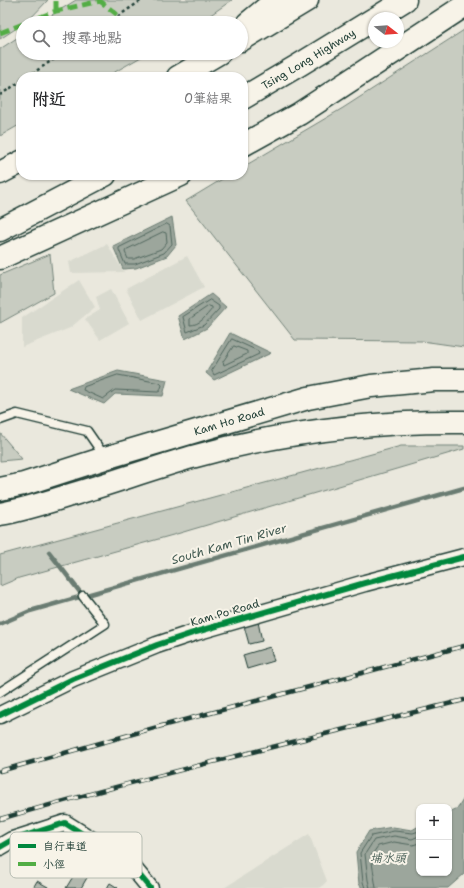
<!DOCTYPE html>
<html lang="zh-TW">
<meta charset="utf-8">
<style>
:root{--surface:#fff;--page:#f6f6f6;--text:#202124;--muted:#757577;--line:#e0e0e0}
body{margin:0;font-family:"Shantell Sans","LXGW WenKai TC",sans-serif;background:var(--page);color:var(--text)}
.controls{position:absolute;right:12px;bottom:12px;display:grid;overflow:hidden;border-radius:8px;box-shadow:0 1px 3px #0004}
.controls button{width:36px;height:36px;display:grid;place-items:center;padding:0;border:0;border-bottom:1px solid var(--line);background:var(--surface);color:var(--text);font:20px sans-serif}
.compass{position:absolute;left:368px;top:12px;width:36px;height:36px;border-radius:50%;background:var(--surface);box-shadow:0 1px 3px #0004;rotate:107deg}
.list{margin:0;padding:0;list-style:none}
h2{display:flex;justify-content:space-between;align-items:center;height:52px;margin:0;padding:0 16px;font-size:17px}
h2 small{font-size:13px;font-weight:400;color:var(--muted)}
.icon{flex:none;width:22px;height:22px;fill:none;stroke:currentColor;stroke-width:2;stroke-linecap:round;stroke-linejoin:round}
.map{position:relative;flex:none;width:464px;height:888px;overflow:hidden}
.search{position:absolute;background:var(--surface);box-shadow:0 1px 3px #0004;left:16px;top:16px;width:232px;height:44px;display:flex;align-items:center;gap:10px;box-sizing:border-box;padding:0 14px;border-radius:22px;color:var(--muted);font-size:15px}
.panel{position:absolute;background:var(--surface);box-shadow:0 1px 3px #0004;left:16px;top:72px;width:232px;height:108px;border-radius:16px}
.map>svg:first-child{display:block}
.built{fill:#d9dacf}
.green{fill:#c8ccc1;stroke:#74847a}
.water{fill:#9ca69c;stroke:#6a7c72}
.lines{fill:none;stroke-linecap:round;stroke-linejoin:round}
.shore{stroke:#51675e;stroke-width:1}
.stream{stroke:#6a7c72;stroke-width:4.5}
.building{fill:#b2b8ae;stroke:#1f3d34}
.lane-casing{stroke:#1f3d34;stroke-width:11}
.street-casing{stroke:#1f3d34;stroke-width:19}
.secondary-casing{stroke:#1f3d34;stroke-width:25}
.highway-casing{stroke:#1f3d34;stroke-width:25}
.path{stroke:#1f3d34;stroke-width:2.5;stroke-dasharray:3 3;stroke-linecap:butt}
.lane{stroke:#f7f3e8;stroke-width:8}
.street{stroke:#f7f3e8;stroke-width:16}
.secondary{stroke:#f7f3e8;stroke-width:22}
.highway{stroke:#f7f3e8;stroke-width:22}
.rail-casing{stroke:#1f3d34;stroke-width:4.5}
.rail{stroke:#f7f3e8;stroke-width:3;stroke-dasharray:9;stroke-linecap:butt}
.quiet{stroke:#52ad45;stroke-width:5;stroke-dasharray:10 5;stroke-linecap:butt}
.cycleway-casing{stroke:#f7f3e8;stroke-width:8}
.cycleway{stroke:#00873e;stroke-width:6}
.labels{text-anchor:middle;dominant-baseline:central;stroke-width:4;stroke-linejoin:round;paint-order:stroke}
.street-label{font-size:11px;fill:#1f3d34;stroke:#f7f3e8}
.water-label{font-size:12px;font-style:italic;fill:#445c53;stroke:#f7f3e8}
.key{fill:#f7f3e8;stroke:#b6bcb2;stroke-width:1}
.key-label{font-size:11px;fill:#1f3d34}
</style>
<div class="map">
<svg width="464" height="888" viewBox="0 0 464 888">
<rect width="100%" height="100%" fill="#eae8dd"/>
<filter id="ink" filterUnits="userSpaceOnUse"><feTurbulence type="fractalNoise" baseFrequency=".025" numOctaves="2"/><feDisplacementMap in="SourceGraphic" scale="8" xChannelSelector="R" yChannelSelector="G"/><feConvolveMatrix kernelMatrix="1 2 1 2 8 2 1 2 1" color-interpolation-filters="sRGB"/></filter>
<g filter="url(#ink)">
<path class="built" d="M107,244L124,272L71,273L69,262Z
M187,256L204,287L142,320L126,289Z
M79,280L95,307L70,328L22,347V318Z
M111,289L129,323L100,340L85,319L100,310L96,297Z
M309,834L327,881L320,888H224Z"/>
<path class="green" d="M0,0H48L28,21L23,23V24L0,39Z
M76,0H232L199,23H39Z
M464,30V347L422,341L295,340L186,201L229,175H243V167L343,108Z
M23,34V53H148L106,77H21V124L0,136V49Z
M50,254L54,293L0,323V275Z
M0,433L22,459L0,461Z
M401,446H464V449L180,533L19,578L0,586V555Z"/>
<path class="water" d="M172,217L176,245L167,256L136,268L123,269L113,246Z
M211,294L226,307L207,328L185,339L178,316Z
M230,333L271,353L214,380L206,373Z
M118,371L167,380L163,396L115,394L104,404L68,389Z
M464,798V874L448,888H362L359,884L356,852L369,831L393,827L412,830L419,826V873H449V812L458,808Z"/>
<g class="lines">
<path class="shore" d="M167,224L170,226L172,244L164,253L135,264H125L119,250V248Z
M163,232L166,233L167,242L161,249L134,259H128L125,252L126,250Z
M210,300L219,306V309L204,325L187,332L183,317Z
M209,306L212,307V309C206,316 200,325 190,325V319Z
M232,339L258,351L259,354L214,375L212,371Z
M234,346L247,351V354L224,365L223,362Z
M118,375L160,383L162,385L160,391L158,392L115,390L103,399L83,390L84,387Z
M365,888L363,882L360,853L371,836L394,831L413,833L419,831
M370,888L368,880L365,854L374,840L394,836L412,839L419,836
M376,888L371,856L378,846L394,842L413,845L419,843"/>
<path class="stream" d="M49,552L83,596
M0,624L30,611L464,488"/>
</g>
<path class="building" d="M258,622L262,641L249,644L244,626Z
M270,647L274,661L247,669L243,655Z
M77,870L88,876L81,888H66Z
M37,881L48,887V888H33Z
M110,883L118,888H107Z"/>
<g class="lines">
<defs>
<path id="lane" d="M0,420L17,414L87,431L105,457
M0,692L105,624L83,596"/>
<path id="street" d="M0,715L73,679L157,645L196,632L365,583L464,557
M0,847L12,840L65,823L130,864L150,888"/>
<g id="secondary">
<path id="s1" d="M0,489L24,484L105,458L308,398L371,386L434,380H464"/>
<path d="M0,514C23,510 45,503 67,496C109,484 150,469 192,457C280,432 372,421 464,422"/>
</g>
<g id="highway">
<path d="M376,18L405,0"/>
<path d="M248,23L276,0"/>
<path d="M241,40L307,0"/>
<path d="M178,77L219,53"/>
<path id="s2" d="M243,98L299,65L374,19"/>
<path d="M243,145L299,114L464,6"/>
<path d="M0,173L21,162"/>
<path d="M0,230L105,175"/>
<path d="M0,258L181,175"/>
</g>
</defs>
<use href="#lane" class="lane-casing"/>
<use href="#street" class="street-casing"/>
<use href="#secondary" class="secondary-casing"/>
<use href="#highway" class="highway-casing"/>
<path class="path" d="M108,23L142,0
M27,77L63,53
M0,95L21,81"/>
<use href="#lane" class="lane"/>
<use href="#street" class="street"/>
<use href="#secondary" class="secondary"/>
<use href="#highway" class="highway"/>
<defs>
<path id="rail" d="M0,771L154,728L464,646
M0,819C153,775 309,738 464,700"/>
</defs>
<use href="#rail" class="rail-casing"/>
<use href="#rail" class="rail"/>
<path class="quiet" d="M56,11V0
M25,23L56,11L100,1L119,16
M0,33L23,24"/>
<defs>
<path id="cycleway" d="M0,715L73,679L157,645L196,632L365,583L464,557
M0,847L12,840L65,823L130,864L150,888"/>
</defs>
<use href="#cycleway" class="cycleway-casing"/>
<use href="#cycleway" class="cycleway"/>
</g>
</g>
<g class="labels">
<g class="street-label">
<text stroke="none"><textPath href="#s2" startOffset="76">Tsing Long Highway</textPath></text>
<text stroke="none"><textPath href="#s1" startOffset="239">Kam Ho Road</textPath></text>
<text transform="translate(225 613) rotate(-16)">Kam Po Road</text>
</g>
<g class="water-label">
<text transform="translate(229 544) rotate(-16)">South Kam Tin River</text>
<text x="388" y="858">埔水頭</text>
</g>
</g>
<rect x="10" y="832" width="132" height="46" rx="6" class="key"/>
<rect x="18" y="844" width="18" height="4" fill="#00873e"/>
<rect x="18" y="862" width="18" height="4" fill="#52ad45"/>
<g class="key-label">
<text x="43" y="850">自行車道</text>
<text x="43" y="868">小徑</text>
</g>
</svg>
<div class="controls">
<button>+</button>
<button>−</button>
</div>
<svg class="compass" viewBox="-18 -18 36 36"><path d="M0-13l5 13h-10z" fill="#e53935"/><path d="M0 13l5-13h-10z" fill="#757577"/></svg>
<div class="search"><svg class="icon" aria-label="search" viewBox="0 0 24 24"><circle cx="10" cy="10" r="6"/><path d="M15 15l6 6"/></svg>搜尋地點</div>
<section class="panel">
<h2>附近<small>0筆結果</small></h2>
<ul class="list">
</ul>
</section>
</div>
